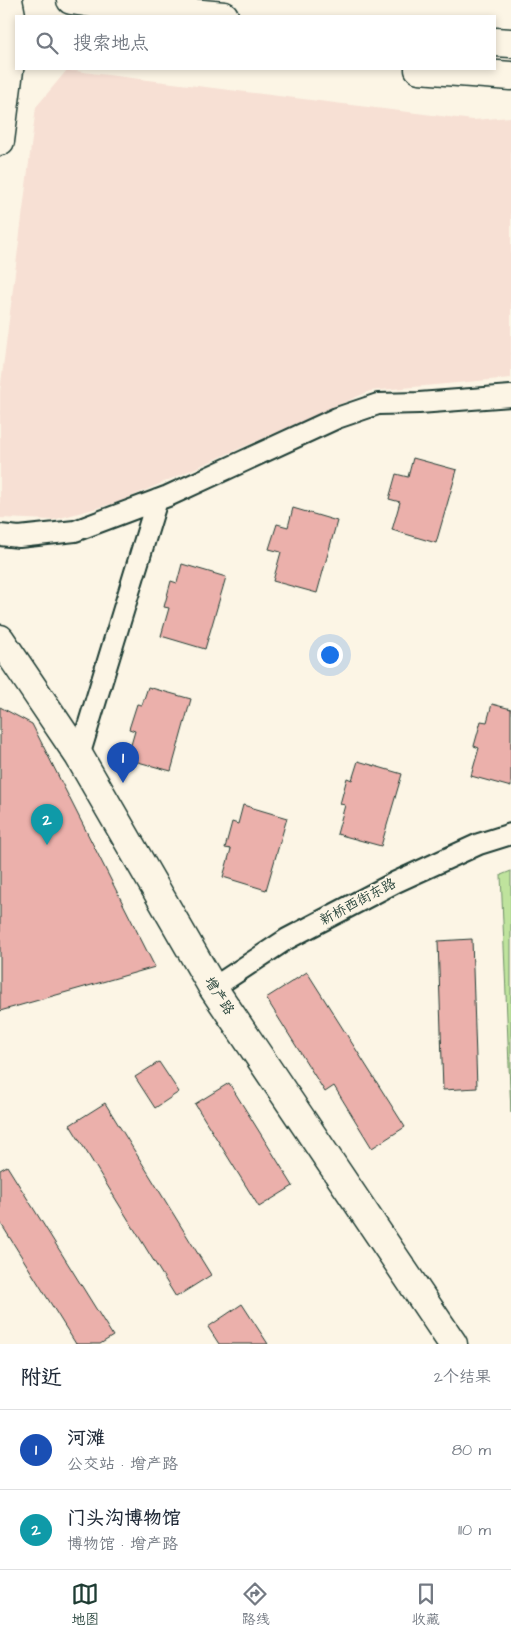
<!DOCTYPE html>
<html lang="zh">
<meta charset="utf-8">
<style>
:root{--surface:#fff;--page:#f6f6f7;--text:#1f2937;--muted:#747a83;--line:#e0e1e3;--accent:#1f3d34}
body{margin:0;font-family:"Architects Daughter","LXGW WenKai TC",sans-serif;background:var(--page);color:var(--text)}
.you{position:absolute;left:329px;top:654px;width:18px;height:18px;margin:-12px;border:4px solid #fff;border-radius:50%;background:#1a73e8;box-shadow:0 0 0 8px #1a73e833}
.badge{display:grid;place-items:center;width:32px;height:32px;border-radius:50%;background:var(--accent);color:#fff;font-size:16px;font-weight:700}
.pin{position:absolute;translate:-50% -41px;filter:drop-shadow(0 1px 2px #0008)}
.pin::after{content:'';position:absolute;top:26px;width:18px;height:15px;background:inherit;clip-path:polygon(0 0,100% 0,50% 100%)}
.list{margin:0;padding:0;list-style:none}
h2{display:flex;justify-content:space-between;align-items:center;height:65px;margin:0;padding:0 20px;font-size:21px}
h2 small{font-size:16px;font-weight:400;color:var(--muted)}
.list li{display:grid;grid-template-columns:32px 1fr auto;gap:15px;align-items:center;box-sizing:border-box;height:80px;padding:0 20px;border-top:1px solid var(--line)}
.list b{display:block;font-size:19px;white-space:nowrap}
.list p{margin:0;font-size:16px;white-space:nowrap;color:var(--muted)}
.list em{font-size:16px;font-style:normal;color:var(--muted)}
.icon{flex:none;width:28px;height:28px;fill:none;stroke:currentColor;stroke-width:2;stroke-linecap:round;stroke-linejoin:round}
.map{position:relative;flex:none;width:511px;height:1344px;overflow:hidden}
.search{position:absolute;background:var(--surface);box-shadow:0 2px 8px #0003;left:15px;right:15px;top:15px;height:55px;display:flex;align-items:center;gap:12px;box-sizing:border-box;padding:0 18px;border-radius:0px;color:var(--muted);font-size:19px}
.sheet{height:225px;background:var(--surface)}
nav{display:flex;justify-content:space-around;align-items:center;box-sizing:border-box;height:70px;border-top:1px solid var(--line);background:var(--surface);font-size:14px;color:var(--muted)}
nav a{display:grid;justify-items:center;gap:2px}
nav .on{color:var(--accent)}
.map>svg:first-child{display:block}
.built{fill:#f7e0d4}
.green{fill:#bfe39d;stroke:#6f9068}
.building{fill:#ebb0ab;stroke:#1f3d34}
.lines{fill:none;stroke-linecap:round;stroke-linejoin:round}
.street-casing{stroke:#1f3d34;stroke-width:24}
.secondary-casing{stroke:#1f3d34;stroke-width:31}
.primary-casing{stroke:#1f3d34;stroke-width:31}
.street{stroke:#fcf5e5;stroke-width:20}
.secondary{stroke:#fcf5e5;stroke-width:28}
.primary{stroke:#fcf5e5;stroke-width:28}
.labels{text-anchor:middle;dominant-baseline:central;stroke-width:4;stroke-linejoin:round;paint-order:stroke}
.street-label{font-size:14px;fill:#1f3d34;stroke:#fcf5e5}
</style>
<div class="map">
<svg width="511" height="1344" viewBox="0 0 511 1344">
<rect width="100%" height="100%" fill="#fcf5e5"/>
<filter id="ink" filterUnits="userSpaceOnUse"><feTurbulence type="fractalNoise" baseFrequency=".02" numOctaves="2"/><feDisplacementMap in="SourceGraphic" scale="10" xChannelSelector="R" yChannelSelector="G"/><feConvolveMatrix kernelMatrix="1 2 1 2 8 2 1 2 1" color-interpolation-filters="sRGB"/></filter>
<g filter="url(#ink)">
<path class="built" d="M67,70L473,120L511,117V378L370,391L119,502L53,520L0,518V391L36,107Z"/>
<path class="green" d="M511,871V1113L501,875Z"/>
<path class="building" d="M413,458L457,470L436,543L392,530L400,502L389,499L396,474L408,477Z
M293,508L337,521L317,593L273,581L281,552L269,549L277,524L288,527Z
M182,564L226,577L205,649L161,636L169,608L164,607L171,581L177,583Z
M148,687L191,699L171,771L127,759L135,731L129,729L137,704L142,705Z
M492,704L511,709V787L471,776L479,748L474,746L481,721L487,722Z
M0,707L32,724L155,967L0,1011Z
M358,761L402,774L381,846L337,834L345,805L340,804L347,778L352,780Z
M243,805L287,818L266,890L223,877L231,849L225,848L232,822L238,824Z
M472,939L477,1088L443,1090L438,941Z
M307,972L405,1127L372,1148L334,1086L325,1092L266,998Z
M159,1062L179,1092L155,1108L135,1077Z
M229,1083L293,1186L259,1207L195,1104Z
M105,1103L211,1275L176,1297L70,1125Z
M7,1166L113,1336L100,1344H76L0,1222V1170Z
M242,1304L268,1344H219L208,1327Z"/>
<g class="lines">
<defs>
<path id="street" d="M0,535L19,537L75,531L168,496L337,418L378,404L419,403L511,396
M79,756L157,500
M213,988L287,939L396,882L479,844L511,834"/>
<path id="secondary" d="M0,141L14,31L8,0
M0,639L79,756L213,988L453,1344"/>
<path id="primary" d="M71,0L105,5L224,16
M0,28L16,31
M495,42L511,43
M419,69L511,76"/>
</defs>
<use href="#street" class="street-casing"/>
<use href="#secondary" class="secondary-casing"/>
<use href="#primary" class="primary-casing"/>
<use href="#street" class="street"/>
<use href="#secondary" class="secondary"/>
<use href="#primary" class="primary"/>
</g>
</g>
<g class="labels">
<g class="street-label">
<text transform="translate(358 902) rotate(-28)">新桥西街东路</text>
<text transform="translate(219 996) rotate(57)">增产路</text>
</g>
</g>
</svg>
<div class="you"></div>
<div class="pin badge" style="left:123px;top:783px;background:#1a4fb4">1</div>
<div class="pin badge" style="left:47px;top:845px;background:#0f9aa8">2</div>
<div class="search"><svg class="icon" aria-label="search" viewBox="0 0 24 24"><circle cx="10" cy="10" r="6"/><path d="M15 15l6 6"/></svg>搜索地点</div>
</div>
<section class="sheet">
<h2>附近<small>2个结果</small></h2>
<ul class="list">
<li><span class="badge" style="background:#1a4fb4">1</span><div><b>河滩</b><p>公交站 · 增产路</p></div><em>80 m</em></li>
<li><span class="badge" style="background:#0f9aa8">2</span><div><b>门头沟博物馆</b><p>博物馆 · 增产路</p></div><em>110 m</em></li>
</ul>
</section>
<nav>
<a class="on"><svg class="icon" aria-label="map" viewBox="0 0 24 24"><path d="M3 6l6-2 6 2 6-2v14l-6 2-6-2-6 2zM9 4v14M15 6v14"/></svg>地图</a>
<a><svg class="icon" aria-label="directions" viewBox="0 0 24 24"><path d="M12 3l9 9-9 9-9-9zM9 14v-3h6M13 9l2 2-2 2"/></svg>路线</a>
<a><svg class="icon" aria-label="saved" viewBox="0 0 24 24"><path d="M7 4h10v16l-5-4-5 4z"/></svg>收藏</a>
</nav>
